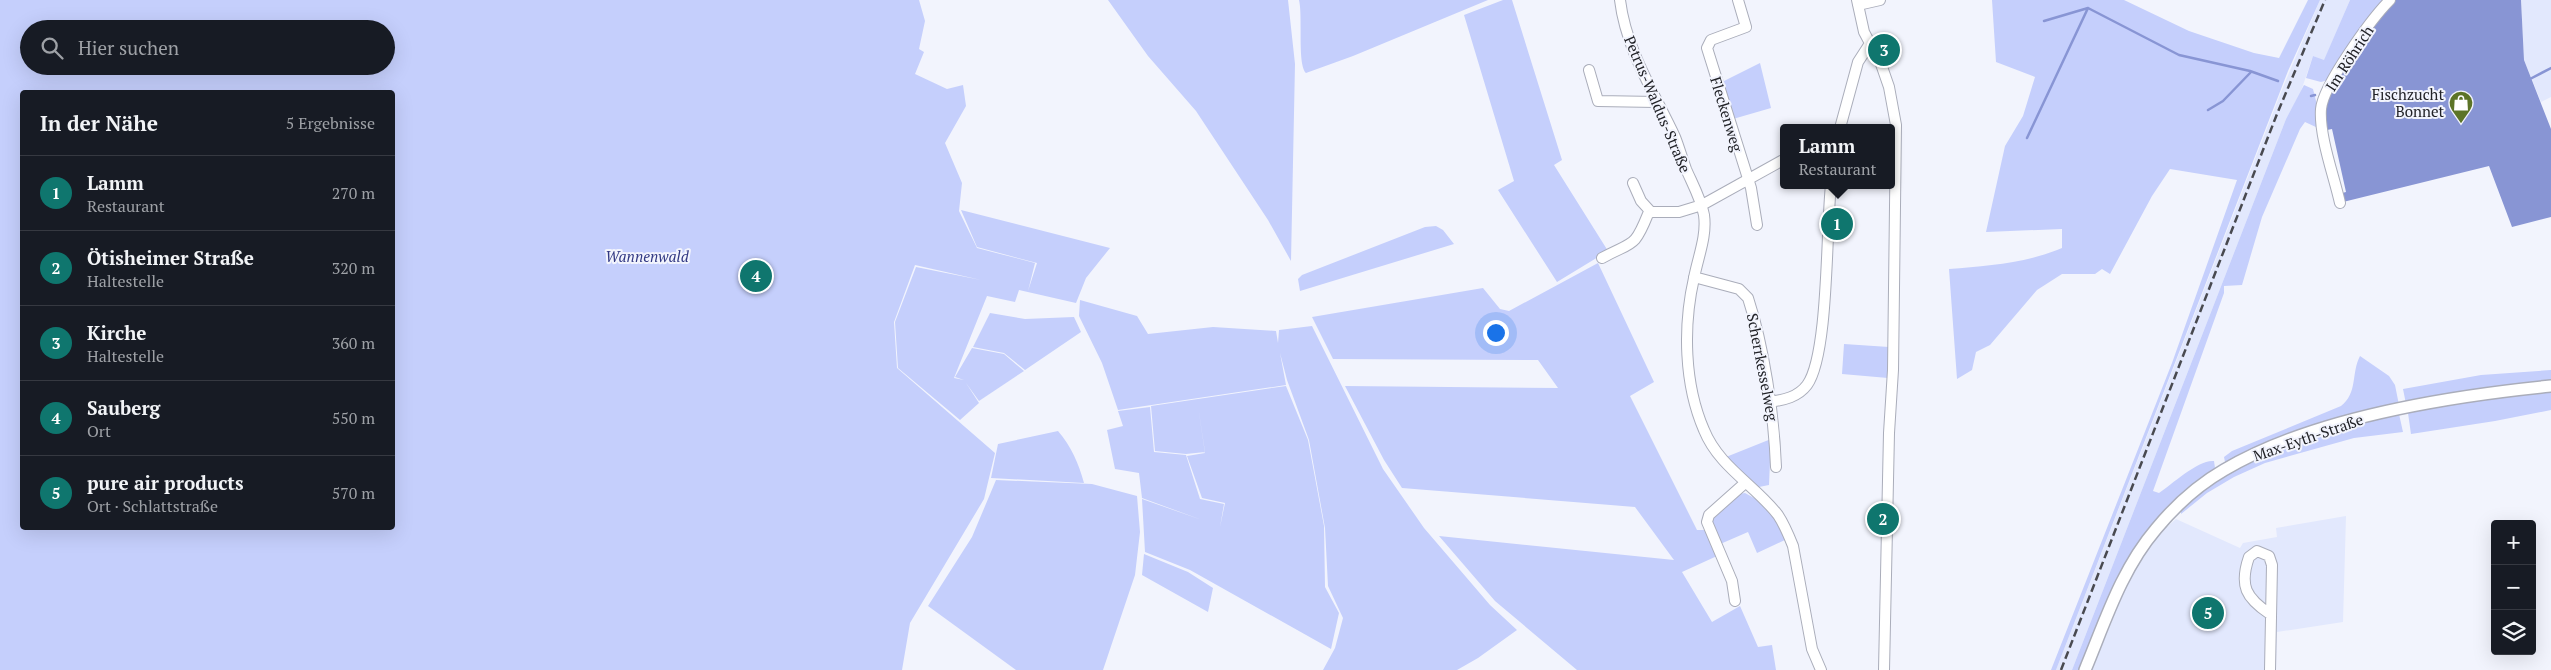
<!DOCTYPE html>
<html lang="de">
<meta charset="utf-8">
<style>
:root{--surface:#171b24;--page:#20242c;--text:#f1f3f6;--muted:#9ea1a6;--line:#363941;--accent:#0f766e}
body{margin:0;font-family:"PT Serif",serif;background:var(--page);color:var(--text)}
.controls{position:absolute;right:15px;bottom:15px;display:grid;overflow:hidden;border-radius:5px;box-shadow:0 5px 20px #0002}
.controls button{width:45px;height:45px;display:grid;place-items:center;padding:0;border:0;border-bottom:1px solid var(--line);background:var(--surface);color:var(--text);font:25px sans-serif}
.you{position:absolute;left:1495px;top:332px;width:18px;height:18px;margin:-12px;border:4px solid #fff;border-radius:50%;background:#1a73e8;box-shadow:0 0 0 8px #1a73e833}
.badge{display:grid;place-items:center;width:32px;height:32px;border-radius:50%;background:var(--accent);color:#fff;font-size:16px;font-weight:700}
.pin{position:absolute;translate:-50% -50%;border:2px solid #fff;box-shadow:0 1px 5px #0006}
.popup{position:absolute;left:1780px;top:124px;width:115px;height:65px;box-sizing:border-box;display:grid;place-content:center;border-radius:5px;background:var(--surface);filter:drop-shadow(0 1px 4px #0005);font-size:16px;white-space:nowrap;color:var(--muted)}
.popup b{font-size:19px;color:var(--text)}
.popup::after{content:'';position:absolute;left:50%;top:100%;margin-left:-10px;border:10px solid transparent;border-top-color:var(--surface)}
.list{margin:0;padding:0;list-style:none}
h2{display:flex;justify-content:space-between;align-items:center;height:65px;margin:0;padding:0 20px;font-size:21px}
h2 small{font-size:16px;font-weight:400;color:var(--muted)}
.list li{display:grid;grid-template-columns:32px 1fr auto;gap:15px;align-items:center;box-sizing:border-box;height:75px;padding:0 20px;border-top:1px solid var(--line)}
.list b{display:block;font-size:19px;white-space:nowrap}
.list p{margin:0;font-size:16px;white-space:nowrap;color:var(--muted)}
.list em{font-size:16px;font-style:normal;color:var(--muted)}
.icon{flex:none;width:28px;height:28px;fill:none;stroke:currentColor;stroke-width:2;stroke-linecap:round;stroke-linejoin:round}
.map{position:relative;flex:none;width:2551px;height:670px;overflow:hidden}
.search{position:absolute;background:var(--surface);box-shadow:0 5px 20px #0002;left:20px;top:20px;width:375px;height:55px;display:flex;align-items:center;gap:12px;box-sizing:border-box;padding:0 18px;border-radius:28px;color:var(--muted);font-size:19px}
.panel{position:absolute;background:var(--surface);box-shadow:0 5px 20px #0002;left:20px;top:90px;width:375px;height:440px;border-radius:5px}
.map>svg:first-child{display:block}
.built{fill:#e2e8fd}
.green{fill:#c5cffc;fill-rule:evenodd}
.water{fill:#8895d4}
.lines{fill:none;stroke-linecap:round;stroke-linejoin:round}
.stream{stroke:#8895d4;stroke-width:2.5}
.minor-casing{stroke:#aaadba;stroke-width:12}
.tertiary-casing{stroke:#aaadba;stroke-width:14}
.minor{stroke:#fff;stroke-width:10}
.tertiary{stroke:#fff;stroke-width:11}
.rail{stroke:#494a50;stroke-width:2.5;stroke-dasharray:8 4;stroke-linecap:butt}
.labels{text-anchor:middle;dominant-baseline:central;stroke-width:4;stroke-linejoin:round;paint-order:stroke}
.street-label{font-size:15px;fill:#212227;stroke:#f2f4fd}
.poi-label{font-size:15px;fill:#212227;stroke:#f2f4fd;text-anchor:end}
.park-label{font-size:15px;font-style:italic;fill:#313883;stroke:#f2f4fd}
</style>
<div class="map">
<svg width="2551" height="670" viewBox="0 0 2551 670">
<rect width="100%" height="100%" fill="#f2f4fd"/>
<path class="built" d="M2320,0H2350L2324,61L2313,56L2300,94L2286,119L2072,670H2056L2283,87Z
M2521,0H2551V97L2541,102L2524,60Z
M2346,516L2343,622L2277,632L2276,670H2092L2126,586L2142,558L2160,533L2176,519L2240,548L2243,543L2277,537L2276,528Z"/>
<path class="green" d="M0,0H919L925,21L919,49L924,52L915,74L947,89L963,85L966,106L945,143L962,183L959,211L977,248L1035,263L1028,291L1037,263L977,247L961,210L1110,248L1086,278L1076,303L1019,290L1015,302L987,296L954,378L964,380L955,377L972,348L1004,354L1024,371L979,401L966,383L979,403L960,420L898,368L895,322L916,267L981,280L915,265L894,322L897,368L995,453L984,499L910,623L902,670H0ZM29,29H386V66H29ZM22,92H392V528H22Z
M1108,0H1288L1295,64L1291,261L1268,220L1196,111L1148,56Z
M1299,0H1488L1353,56L1306,73C1297,65 1303,16 1299,0Z
M1503,0H1512L1562,160L1554,165L1608,251L1557,282L1498,190L1514,181L1464,15Z
M1992,0H2124L2189,31L2254,53L2279,58L2308,0H2320L2288,71L2056,670H2051L2172,363L2237,180L2170,169L2152,196L2110,274L2102,269L2095,274H2062L2037,290L1990,345L1976,352L1972,370L1957,379L1949,269C1987,266 2027,263 2062,248V229L1986,232L2005,146L2023,116L2035,77L1996,62Z
M2350,0H2385L2328,80L2321,82L2306,78L2313,56L2324,60Z
M1760,63L1771,108L1733,119L1722,82Z
M2304,85L2313,89L2318,109V128L2305,122L2300,129L2262,217L2242,285L2224,286V293L2153,491L2159,493C2172,484 2199,459 2214,461L2215,468C2196,489 2169,505 2150,527C2115,569 2099,620 2079,670H2072L2286,119Z
M1436,226L1443,230L1454,244L1300,291L1298,279L1302,275L1425,227Z
M1598,263L1654,382L1630,396L1697,530H1705L1717,556L1682,572L1712,622L1740,606L1758,647L1772,645L1776,670H1577L1495,601L1439,536L1674,560L1635,507L1402,488L1384,460L1345,386L1558,388L1538,360L1333,359L1312,317L1483,288L1500,309L1509,311Z
M1080,300L1137,316L1148,334L1213,327L1276,331L1278,343L1279,330L1312,326L1383,469L1424,528L1490,605L1517,630L1478,658L1457,670H1323L1335,648L1343,618L1328,586L1325,528L1309,440L1287,380L1280,353L1286,385L1118,410L1102,363L1079,316Z
M990,313L1025,319L1074,317L1081,332L1025,370L1004,353L973,347Z
M1844,344L1889,347L1888,378L1842,374Z
M2360,356L2389,376L2395,385L2399,405L2225,462L2224,457L2232,451L2341,406C2358,393 2351,373 2360,356Z
M2551,370V382L2406,404L2403,389L2481,375Z
M1286,386L1308,440L1324,526L1325,587L1339,613L1331,649L1190,570L1145,552L1142,499L1202,520L1142,498L1139,473L1115,469L1107,430L1123,426L1118,411L1150,407L1154,452L1186,455L1200,499L1224,504L1220,527L1225,503L1202,498L1187,456L1205,453L1198,406L1205,452L1186,454L1155,451L1151,406Z
M2551,391V410L2495,421L2411,434L2408,413L2447,405Z
M2399,414L2403,432L2354,438L2265,463L2234,477L2207,493L2181,514V508C2242,454 2321,432 2399,414Z
M1058,431C1071,446 1079,464 1084,483L991,478L998,444Z
M1771,439L1769,485L1759,487L1726,457Z
M996,480L1092,484L1137,496L1140,532L1135,575L1103,670H1016L928,606L972,537Z
M1745,493L1763,503L1771,511L1787,539L1757,553L1748,532L1718,545C1716,538 1712,528 1712,521C1712,510 1735,494 1745,493Z
M1144,554L1188,572L1213,588L1208,612L1142,575Z"/>
<path class="water" d="M2395,0H2521L2524,60L2551,129V217L2512,227L2489,166L2343,202L2342,193L2346,192L2332,129L2327,130C2326,124 2325,117 2325,111C2328,80 2375,24 2395,0Z"/>
<g class="lines">
<path class="stream" d="M2044,21L2088,8
M2530,79L2551,68
M2311,96L2315,95
M2208,110L2223,101L2251,72
M2027,138L2088,8L2179,55L2250,71L2278,81"/>
<defs>
<path id="minor" d="M1620,0C1626,50 1654,92 1675,137C1679,147 1682,158 1686,169C1692,183 1701,199 1704,215C1707,236 1698,257 1694,278C1683,326 1684,384 1704,430C1719,467 1755,485 1778,515C1784,524 1789,536 1793,546L1812,649L1821,670
M1738,0L1746,27L1711,40L1707,48L1751,188L1757,225
M1857,0L1864,32L1881,64L1889,87L1896,125L1893,370L1889,433L1884,670
M1858,5L1880,0
M1589,70L1598,101L1656,102
M1840,128L1858,62L1869,45
M1633,183L1641,201L1651,212
M2340,203C2334,176 2319,136 2321,109C2323,85 2372,18 2390,0
M1602,258C1633,241 1634,249 1648,214L1651,212H1679L1702,205L1783,160
M1694,277L1739,289L1748,298C1764,347 1774,415 1776,467
M1770,402C1784,400 1798,397 1807,385C1829,355 1826,228 1831,185
M1735,601L1732,581L1707,522L1709,515L1745,483
M2270,670L2272,565L2269,556L2257,551L2249,557C2239,586 2246,598 2270,614"/>
<path id="tertiary" d="M2085,670C2105,622 2121,570 2156,529C2175,506 2198,485 2224,470C2312,418 2450,396 2551,386"/>
</defs>
<use href="#minor" class="minor-casing"/>
<use href="#tertiary" class="tertiary-casing"/>
<use href="#minor" class="minor"/>
<use href="#tertiary" class="tertiary"/>
<path class="rail" d="M2061,670L2277,114L2325,0"/>
</g>
<defs>
<symbol id="shop-pin" viewBox="-11 -11 22 30"><path d="M0 17L-7.5 6A9.5 9.5 0 1 1 7.5 6Z" fill="#5c7427" stroke="#f2f4fd"/><path d="M-5-2.5h2.3a2.7 3.5 0 0 1 5.4 0H5L5.5 6h-11ZM-1.5-2.5h3a1.5 2.3 0 0 0-3 0Z" fill="#fff"/></symbol>
</defs>
<g fill-rule="evenodd">
<use href="#shop-pin" x="2447" y="89" width="28" height="38"/>
</g>
<g class="labels">
<g class="street-label">
<text transform="translate(2349 58) rotate(-57)">Im Röhrich</text>
<text transform="translate(1658 104) rotate(67)">Petrus-Waldus-Straße</text>
<text transform="translate(1727 114) rotate(73)">Fleckenweg</text>
<text transform="translate(1763 367) rotate(79)">Scherrkesselweg</text>
<text transform="translate(2308 437) rotate(-19)">Max-Eyth-Straße</text>
</g>
<g class="poi-label">
<text x="2444" y="94">Fischzucht<tspan x="2444" dy="17">Bonnet</tspan></text>
</g>
<g class="park-label">
<text x="647" y="256">Wannenwald</text>
</g>
</g>
</svg>
<div class="controls">
<button>+</button>
<button>−</button>
<button><svg class="icon" aria-label="layers" viewBox="0 0 24 24"><path d="M12 4l9 5-9 5-9-5zM3 14l9 5 9-5"/></svg></button>
</div>
<div class="you"></div>
<div class="pin badge" style="left:1837px;top:224px">1</div>
<div class="popup"><b>Lamm</b>Restaurant</div>
<div class="pin badge" style="left:1883px;top:519px">2</div>
<div class="pin badge" style="left:1884px;top:50px">3</div>
<div class="pin badge" style="left:756px;top:276px">4</div>
<div class="pin badge" style="left:2208px;top:613px">5</div>
<div class="search"><svg class="icon" aria-label="search" viewBox="0 0 24 24"><circle cx="10" cy="10" r="6"/><path d="M15 15l6 6"/></svg>Hier suchen</div>
<section class="panel">
<h2>In der Nähe<small>5 Ergebnisse</small></h2>
<ul class="list">
<li><span class="badge">1</span><div><b>Lamm</b><p>Restaurant</p></div><em>270 m</em></li>
<li><span class="badge">2</span><div><b>Ötisheimer Straße</b><p>Haltestelle</p></div><em>320 m</em></li>
<li><span class="badge">3</span><div><b>Kirche</b><p>Haltestelle</p></div><em>360 m</em></li>
<li><span class="badge">4</span><div><b>Sauberg</b><p>Ort</p></div><em>550 m</em></li>
<li><span class="badge">5</span><div><b>pure air products</b><p>Ort · Schlattstraße</p></div><em>570 m</em></li>
</ul>
</section>
</div>
